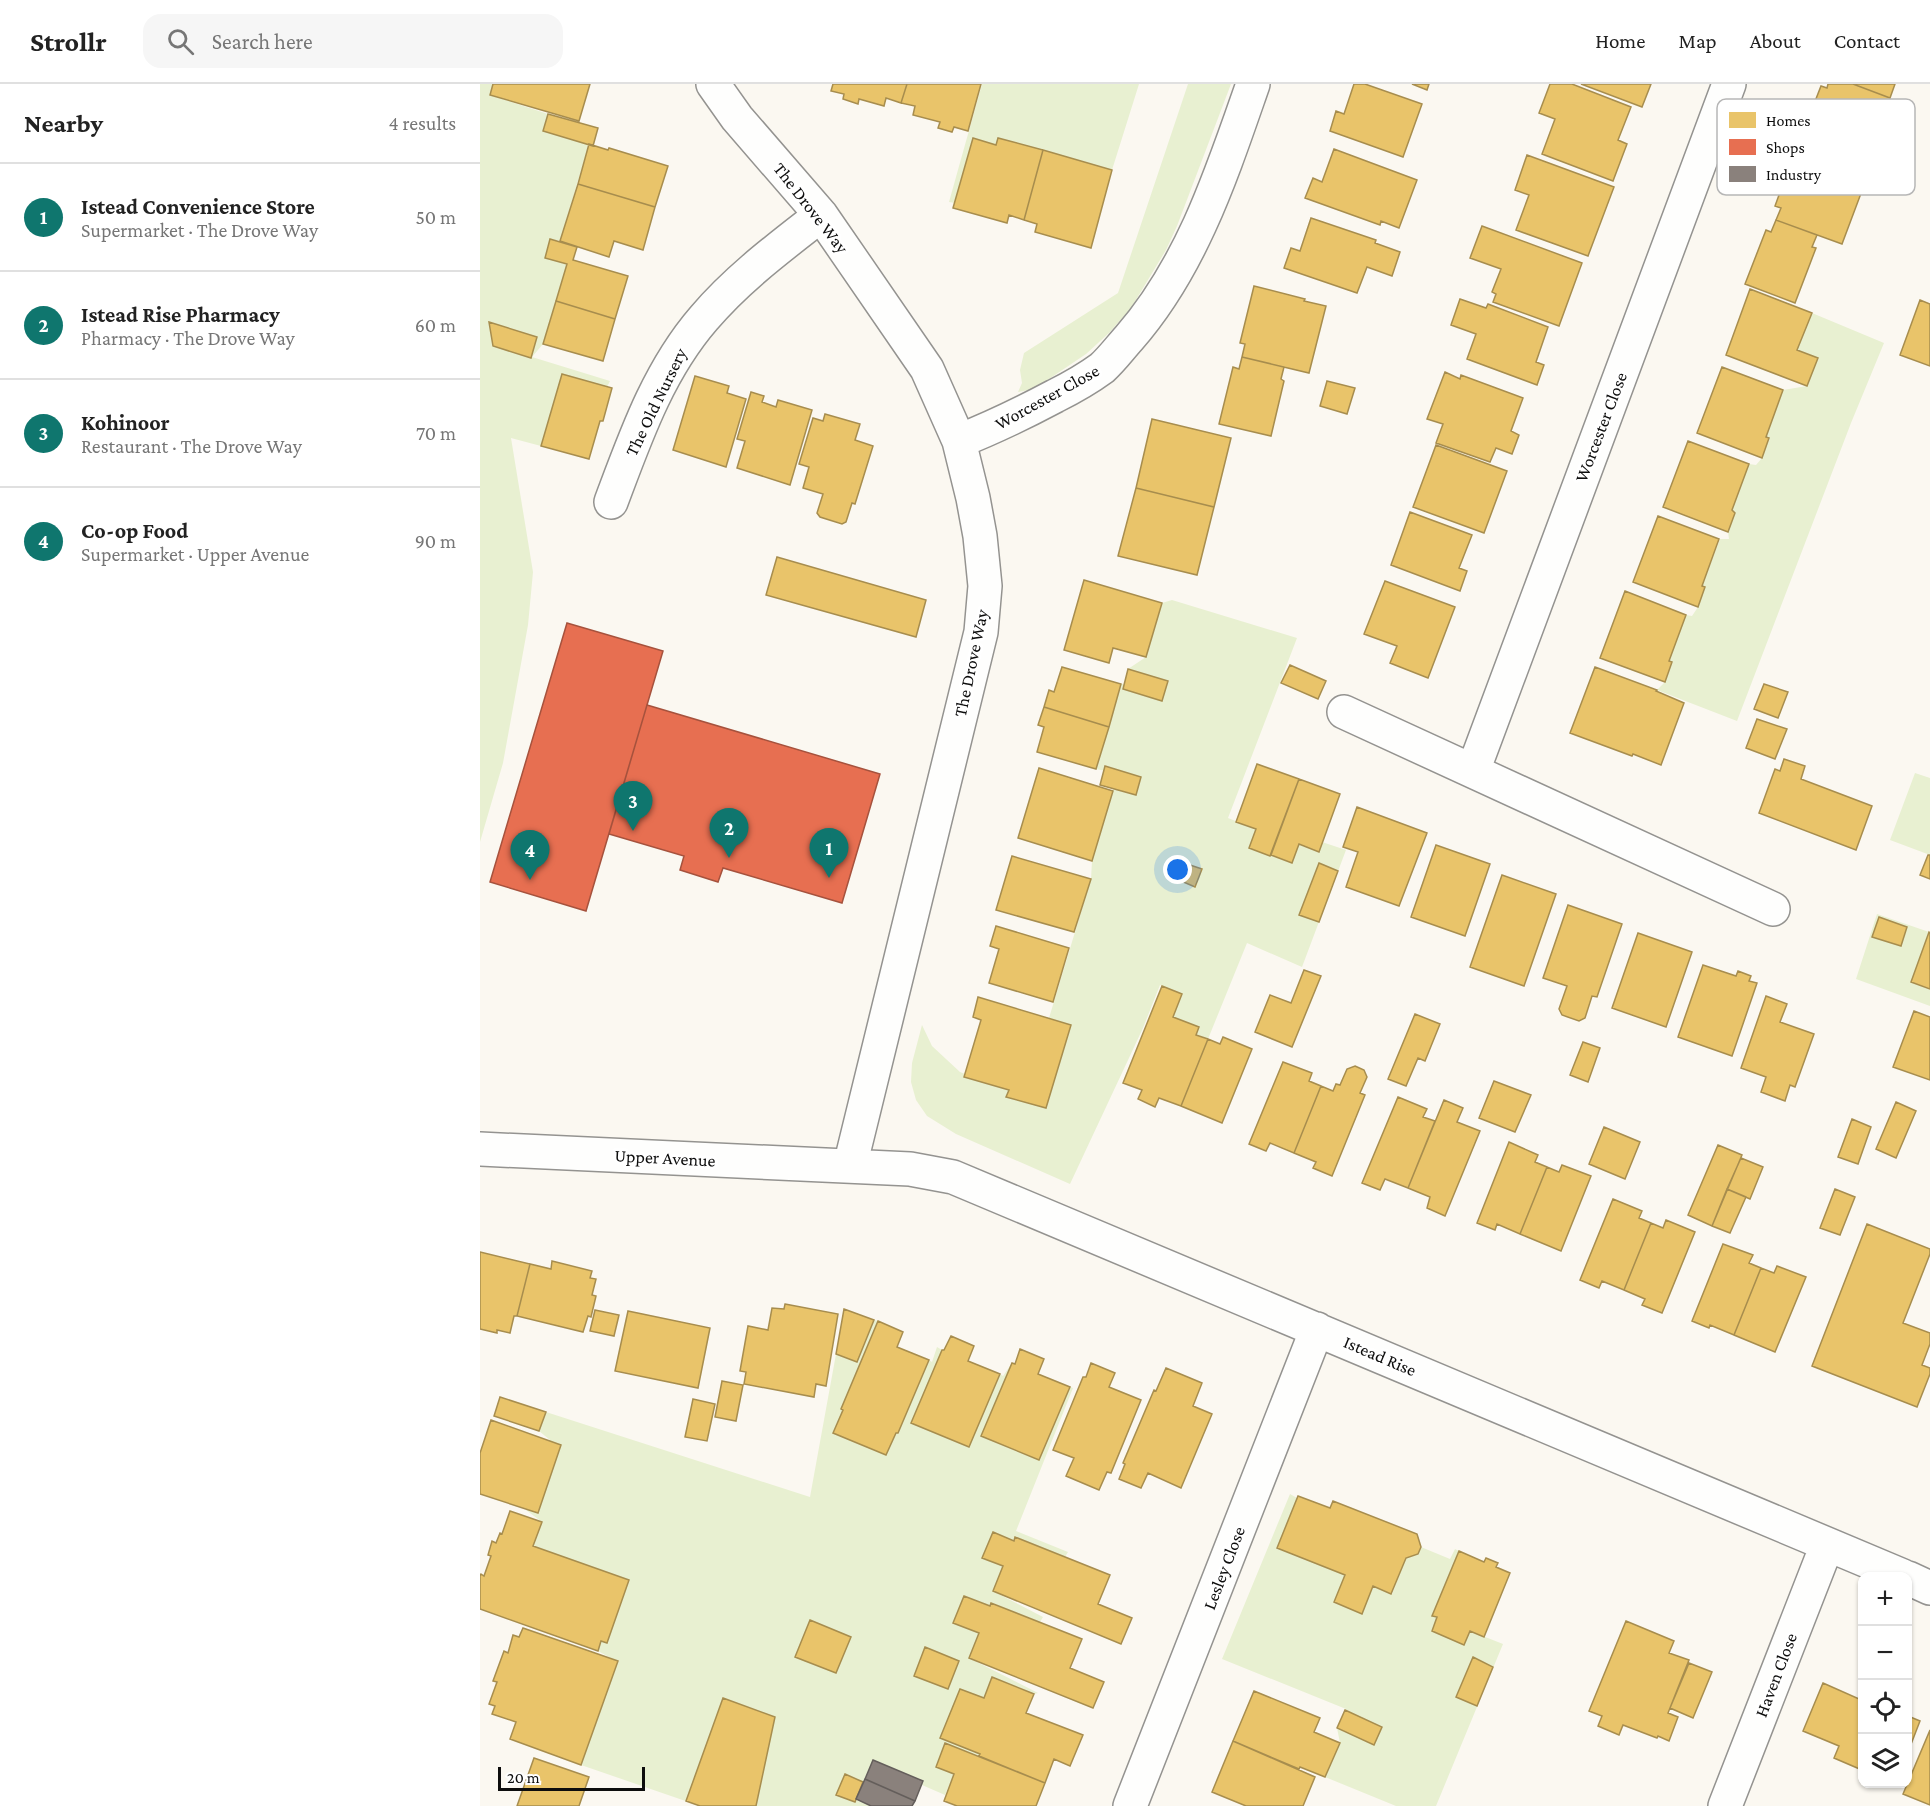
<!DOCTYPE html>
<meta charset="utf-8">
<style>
:root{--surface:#fff;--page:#f6f6f6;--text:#222;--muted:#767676;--line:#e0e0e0;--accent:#0f766e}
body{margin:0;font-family:"Crimson Pro",serif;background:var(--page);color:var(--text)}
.controls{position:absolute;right:18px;bottom:18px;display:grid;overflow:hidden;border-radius:12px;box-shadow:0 2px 4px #0004}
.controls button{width:54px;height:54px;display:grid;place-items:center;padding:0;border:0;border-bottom:2px solid var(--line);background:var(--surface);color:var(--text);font:30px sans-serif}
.scale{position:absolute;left:18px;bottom:15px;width:147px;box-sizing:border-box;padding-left:6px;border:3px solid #0d0d0d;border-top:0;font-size:16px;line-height:21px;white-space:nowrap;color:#0d0d0d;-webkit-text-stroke:4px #fff;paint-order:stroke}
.you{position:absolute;left:698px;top:786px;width:21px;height:21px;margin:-15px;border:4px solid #fff;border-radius:50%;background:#1a73e8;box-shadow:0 0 0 9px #1a73e833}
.badge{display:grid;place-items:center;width:39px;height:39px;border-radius:50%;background:var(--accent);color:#fff;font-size:20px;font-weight:700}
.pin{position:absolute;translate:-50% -50px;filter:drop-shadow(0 2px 3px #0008)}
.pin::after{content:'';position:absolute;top:32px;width:21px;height:18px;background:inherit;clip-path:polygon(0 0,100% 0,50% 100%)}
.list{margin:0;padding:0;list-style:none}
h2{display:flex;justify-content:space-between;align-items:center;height:78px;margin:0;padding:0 24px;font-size:26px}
h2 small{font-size:20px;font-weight:400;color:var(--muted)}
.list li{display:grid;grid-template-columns:39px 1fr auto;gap:18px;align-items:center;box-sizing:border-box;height:108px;padding:0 24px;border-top:2px solid var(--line)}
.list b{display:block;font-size:22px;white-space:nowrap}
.list p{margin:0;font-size:20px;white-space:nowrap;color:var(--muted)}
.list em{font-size:20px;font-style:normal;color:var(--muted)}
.icon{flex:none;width:33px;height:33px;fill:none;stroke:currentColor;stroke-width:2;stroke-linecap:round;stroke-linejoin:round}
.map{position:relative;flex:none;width:1450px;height:1722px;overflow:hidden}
header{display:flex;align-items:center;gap:36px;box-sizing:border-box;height:84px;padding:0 30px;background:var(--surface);border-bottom:2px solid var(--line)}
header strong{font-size:28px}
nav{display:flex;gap:33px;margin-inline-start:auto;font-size:21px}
.search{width:420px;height:54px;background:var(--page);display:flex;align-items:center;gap:15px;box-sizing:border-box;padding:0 21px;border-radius:18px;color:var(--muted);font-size:22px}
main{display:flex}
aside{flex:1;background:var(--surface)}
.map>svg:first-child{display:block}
.green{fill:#e8f0d1}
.homes{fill:#e9c46a;stroke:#a78d4e;stroke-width:1.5}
.shops{fill:#e76f51;stroke:#a6523d;stroke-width:1.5}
.industry{fill:#8a817c;stroke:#645e5b;stroke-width:1.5}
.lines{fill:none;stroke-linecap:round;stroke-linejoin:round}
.minor-casing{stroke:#949390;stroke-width:36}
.minor{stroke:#fefefd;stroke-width:33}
.labels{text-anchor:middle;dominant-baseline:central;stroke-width:6;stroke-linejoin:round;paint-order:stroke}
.street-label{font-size:18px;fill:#0d0d0d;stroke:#fff}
.key{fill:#fff;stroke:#b6b6b6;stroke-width:1.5}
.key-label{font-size:16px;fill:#0d0d0d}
</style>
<header>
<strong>Strollr</strong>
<div class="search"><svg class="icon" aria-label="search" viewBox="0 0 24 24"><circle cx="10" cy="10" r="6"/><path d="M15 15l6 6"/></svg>Search here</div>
<nav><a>Home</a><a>Map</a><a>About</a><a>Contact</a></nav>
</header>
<main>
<aside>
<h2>Nearby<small>4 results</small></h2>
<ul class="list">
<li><span class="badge">1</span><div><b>Istead Convenience Store</b><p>Supermarket · The Drove Way</p></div><em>50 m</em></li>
<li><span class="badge">2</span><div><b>Istead Rise Pharmacy</b><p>Pharmacy · The Drove Way</p></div><em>60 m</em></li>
<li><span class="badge">3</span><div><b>Kohinoor</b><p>Restaurant · The Drove Way</p></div><em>70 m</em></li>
<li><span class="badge">4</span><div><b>Co-op Food</b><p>Supermarket · Upper Avenue</p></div><em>90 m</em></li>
</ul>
</aside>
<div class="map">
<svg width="1450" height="1722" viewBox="0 0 1450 1722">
<rect width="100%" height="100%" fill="#fbf8f1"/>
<path class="green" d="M0,0H13L10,11L68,30L63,46L109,60L80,157L70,155L65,174L87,180L63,260L52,273L130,297L127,303L82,290L61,362L31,354L53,488L48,541L23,679L0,758Z
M502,0H659L632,86L518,54L516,61L493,54L475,119L469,118Z
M708,0H751L697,142L686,166L651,224L629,249L606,270L563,299L549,306L538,308L542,299L540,286L544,269L638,209Z
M1332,229L1404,259L1371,339L1257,637L1177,606L1185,598L1192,579L1189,577L1206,531L1212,532L1218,523L1225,503L1222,502L1240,455H1249L1248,448L1255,429L1252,426L1269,380L1276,381L1282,374L1289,354L1286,353L1303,306L1327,302L1337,274L1317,266Z
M692,516L817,554L748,734L776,745L769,764L812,779L819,760L839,768L842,758L866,766L822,883L767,859L728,955L716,951L719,943L693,933L702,910L680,901L663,944L590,1100L476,1050L447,1032L436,1016L431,998L432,979L442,941L452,962L480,988L485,990L484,993L529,1006L527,1013L566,1024L591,941L569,934L611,795L612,777L633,705L655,711L660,694L616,685L641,600H644L643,605L681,617L648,585L666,573L682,519Z
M1435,689L1450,694V771L1410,756Z
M1397,830L1449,848L1431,898L1450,905V922L1376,895Z
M394,1236L398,1237L361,1325L363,1326L354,1349L406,1371L416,1349H418L449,1276L452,1278L457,1263L462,1266L432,1339L489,1363L520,1290L523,1292L532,1279L501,1352L559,1376L590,1303L593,1304L536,1447L588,1468L585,1473L536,1453L534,1457L513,1448L503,1474L523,1482L513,1507L563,1533L560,1538L512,1519L510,1522L485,1512L474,1539L499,1549L489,1574L558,1609L554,1610L512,1593L504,1614L460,1654L500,1670L499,1672L484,1666L456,1683L474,1690L465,1711L442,1701L443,1697L393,1676L376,1715L391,1722H220L101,1681L138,1578L118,1567L121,1557L127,1558L149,1496L53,1462L62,1438L46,1426L47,1424L58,1428L81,1361L70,1357V1356L59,1347L66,1328L330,1413L356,1270L377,1278Z
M810,1410L817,1414L797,1464L865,1491L854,1518L882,1529L893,1502L912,1510L926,1474L938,1470L941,1463L970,1475L975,1465L979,1467L952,1531L957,1533L952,1547L984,1561L990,1547L1023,1560L956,1722H916L845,1693L860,1659L857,1644L866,1625L742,1575Z"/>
<path class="homes" d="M13,0H110L99,37L10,11Z
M353,0H427L421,19L406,14L404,22L379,15L378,20L363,15L364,10L351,7Z
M427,0H501L488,47L474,43L472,48L458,44L460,38L433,31L435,22L421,19Z
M874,0H885L942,20L923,73L850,47L856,27L864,30Z
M932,0H949L947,6Z
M1070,0H1092L1151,23L1138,56L1147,60L1133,97L1062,70L1075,35L1059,29Z
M1101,0H1171L1162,23Z
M1348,0H1373L1410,14L1396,51L1385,48L1375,76L1311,53L1323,22L1332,25L1341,2L1347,4Z
M1373,0H1415L1410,14Z
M68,30L118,44L113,62L63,47Z
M493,54L516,61L518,54L563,66L544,136L529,131L527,139L473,124Z
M109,60L128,66L129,64L188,82L175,123L98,100Z
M854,65L937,96L919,144L901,137L900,141L825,114L833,94L842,98Z
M563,66L632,86L611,164L555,148L557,140L544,136Z
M1315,67L1365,85L1364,88L1386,96L1362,160L1296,136L1301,124L1295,122Z
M1047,71L1134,103L1108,172L1036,146L1049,111L1035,106Z
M98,100L175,123L163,166L134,157L129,173L80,157Z
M831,134L896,156L895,159L920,168L912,192L887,183L877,209L804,184L811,164L820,167Z
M1296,136L1337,151L1332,163L1336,164L1315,219L1265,200L1286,146L1291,148Z
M1002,142L1102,179L1079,242L1013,218L1016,210L1012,208L1021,185L990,174Z
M70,155L97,163L93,176L148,192L135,235L76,217L87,180L65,174Z
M774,202L825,215L824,217L846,222L829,289L762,273L765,260L760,259Z
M1270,205L1332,229L1317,266L1338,274L1327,302L1246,271Z
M980,215L1006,224L1008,220L1068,243L1056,278L1064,281L1057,301L987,275L996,250L971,241Z
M1440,216L1450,220V282L1420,271Z
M76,217L135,235L123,277L63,260Z
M9,238L57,253L51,274L13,262Z
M762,273L804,283L801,295L804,297L791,352L739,340L753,283L759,285Z
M1242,283L1303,306L1286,353L1289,354L1282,374L1217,349Z
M965,288L980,295L981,291L1043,314L1031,347L1039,351L1032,370L1016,364L1010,378L956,359L963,340L947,335Z
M82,290L132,304L123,337H120L109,375L61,362Z
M215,292L249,302L247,309L266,315L246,383L193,366Z
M847,297L875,304L867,330L840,322Z
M271,308L284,312L282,318L296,323L298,316L332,326L310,401L257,384L265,357L257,355Z
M345,330L380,340L375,356L393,362L375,420L372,419L366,438L362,440L340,433L337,429L343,410L323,404L329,383L319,380L333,334L343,337Z
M672,335L751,354L734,423L656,404Z
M1208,357L1269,380L1252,426L1255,429L1248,448L1183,423Z
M956,361L1027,387L1004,449L933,423Z
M656,404L734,423L717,491L638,472Z
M930,428L992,451L979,484L987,487L980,507L911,481Z
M1178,432L1239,455L1222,502L1225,503L1218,523L1153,498Z
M297,473L446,516L436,553L286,511Z
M604,496L682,519L666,573L633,564L629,579L584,566Z
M905,497L975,523L948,594L910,579L917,562L884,550Z
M1145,507L1206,531L1189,577L1192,578L1185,598L1120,574Z
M810,581L846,597L838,615L801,599Z
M582,583L641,600L629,643L564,623L569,606L574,608Z
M1115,583L1177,606L1176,607L1204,619L1181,681L1153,670L1152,672L1090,649Z
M648,585L688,597L682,617L643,605Z
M1284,600L1308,608L1298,634L1274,625Z
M564,623L629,643L616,685L557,668L564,643L558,641Z
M1277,635L1307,645L1295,675L1266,664Z
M1304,675L1325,682L1321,695L1392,722L1376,766L1279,729L1295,685L1300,687Z
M777,680L819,695L790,772L769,764L776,745L756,738Z
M625,682L661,693L656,711L620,701Z
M559,684L633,707L612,777L538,754Z
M819,695L860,710L839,768L819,760L812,779L791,771Z
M877,723L947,749L919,822L866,803L878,768L863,763Z
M956,761L1010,780L985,852L931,833Z
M1448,771H1450V795L1440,791Z
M532,772L611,795L594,848L516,826Z
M698,777L722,785L715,803L692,793Z
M839,779L858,787L839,838L819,831Z
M1022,791L1076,810L1044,902L990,883Z
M1088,821L1142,840L1117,913L1112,912L1105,934L1099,937L1082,931L1079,925L1087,902L1063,894Z
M1399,833L1427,843L1421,862L1392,853Z
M516,842L589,864L573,918L509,899L519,865L510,862Z
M1449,848L1450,849V905L1431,898Z
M1158,849L1212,868L1186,943L1132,924Z
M1223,881L1256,892L1258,887L1271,892L1269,897L1277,899L1252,972L1198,953Z
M824,886L841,892L812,963L775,948L790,911L811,919Z
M682,902L702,910L693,933L719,943L716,951L728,955L701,1022L679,1014L675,1023L658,1015L662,1006L643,999Z
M1286,912L1307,920L1300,938L1334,950L1315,1003L1310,1001L1305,1017L1281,1008L1286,993L1261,984Z
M498,913L591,941L566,1024L526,1013L529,1006L484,993L501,936L493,933Z
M1434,927L1450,933V996L1413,983Z
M935,930L960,940L945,977L938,974L926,1002L908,995Z
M743,953L772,965L742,1039L701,1022L728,955L740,960Z
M1103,958L1120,964L1108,998L1090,991Z
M803,978L832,989L829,997L841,1002L814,1069L790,1059L786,1067L769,1060Z
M875,982L884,986L887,993L880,1009L885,1011L852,1092L833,1084L836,1078L814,1069L841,1002L853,1007L856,1000L860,1001L867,985Z
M1014,997L1051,1011L1035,1048L999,1034Z
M918,1013L947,1025L943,1033L955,1037L928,1104L905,1095L900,1106L882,1099Z
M964,1016L983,1024L977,1038L1000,1047L965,1132L947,1124L950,1113L928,1104Z
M1416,1018L1436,1027L1416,1074L1396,1065Z
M1372,1035L1391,1043L1378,1080L1358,1073Z
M1124,1043L1160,1058L1145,1095L1109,1080Z
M1029,1058L1058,1071L1055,1078L1067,1083L1040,1150L1017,1140L1015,1146L997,1139Z
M1238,1061L1262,1071L1232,1142L1208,1131Z
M1261,1074L1283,1083L1270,1115L1247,1105Z
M1082,1081L1111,1092L1081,1167L1040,1150L1067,1083L1079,1088Z
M1247,1105L1266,1113L1250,1149L1232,1142Z
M1355,1105L1375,1113L1360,1151L1340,1144Z
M1133,1115L1162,1127L1159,1134L1171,1139L1144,1206L1122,1197L1119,1204L1100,1196Z
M1186,1136L1215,1148L1182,1229L1162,1221L1165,1215L1144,1206L1171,1139L1183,1144Z
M1387,1140L1450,1165V1170L1423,1239L1450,1249V1260L1442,1281L1450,1284V1290L1437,1323L1332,1282Z
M1243,1160L1273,1171L1269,1179L1281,1184L1254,1251L1230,1241L1229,1244L1212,1237Z
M0,1168L50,1180L37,1232H34L30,1249L17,1246V1249L0,1245Z
M72,1177L112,1187L110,1194L116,1195L112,1211L116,1212L111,1233L108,1232L103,1248L37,1232L50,1180L71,1185Z
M1297,1182L1326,1193L1295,1268L1254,1251L1281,1184L1294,1189Z
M305,1220L358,1230L346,1302L336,1300L334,1313L264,1300L266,1288L260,1287L268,1242L288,1246L292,1224L304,1225Z
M364,1225L394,1236L377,1278L356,1270Z
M115,1226L139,1231L134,1252L110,1247Z
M148,1227L230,1244L218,1304L135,1287Z
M398,1237L423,1248L417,1263L449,1276L418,1349H416L406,1371L353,1349L363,1326L361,1325Z
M471,1252L494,1262L488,1277L520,1290L489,1363L431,1339L462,1266H464Z
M540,1265L564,1275L558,1290L590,1303L559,1376L501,1352L532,1279L535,1280Z
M611,1279L635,1289L629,1303L661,1316L631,1389L627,1388L619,1406L586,1392L594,1374L573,1366L603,1293H606Z
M686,1284L722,1299L713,1322L732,1330L701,1404L668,1389L661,1404L639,1395L645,1380L643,1379L674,1306L676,1307Z
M242,1297L263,1301L256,1337L235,1333Z
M20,1313L66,1328L59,1347L14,1332Z
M213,1315L235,1320L227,1357L205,1353Z
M11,1336L81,1361L58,1429L0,1410V1369Z
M818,1412L850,1424L853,1417L937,1450L941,1463L938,1470L926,1474L911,1510L893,1502L882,1530L854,1518L865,1491L797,1464Z
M30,1427L62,1438L53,1462L149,1496L127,1559L121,1557L118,1567L0,1525V1492L1,1490L4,1492L11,1472L8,1471L12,1457L16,1459L20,1449L22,1450Z
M513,1448L534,1457L535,1453L630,1491L618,1520L652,1534L641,1560L513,1507L523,1482L502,1474Z
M979,1467L1004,1478L1006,1474L1018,1479L1016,1483L1030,1489L1004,1553L990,1547L984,1561L952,1547L957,1533L952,1532Z
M484,1512L510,1522L511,1519L602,1555L590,1584L624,1598L613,1624L489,1574L499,1549L473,1539Z
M330,1536L371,1553L356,1589L315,1573Z
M1146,1537L1194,1557L1189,1569L1209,1576L1188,1629L1198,1633L1189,1657L1178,1652L1177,1654L1143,1641L1139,1651L1118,1642L1122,1632L1109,1627Z
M43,1544L138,1577L101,1681L30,1655L36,1638L12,1630L15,1622L9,1620L17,1598L13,1597L24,1567L28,1569L33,1551L39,1553Z
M445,1563L479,1577L468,1605L434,1592Z
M993,1573L1013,1583L997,1622L976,1613Z
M1209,1579L1232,1588L1213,1634L1190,1624Z
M512,1593L554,1610L546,1629L603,1651L590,1682L574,1675L565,1699L499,1672L500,1670L460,1654L480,1605L504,1614Z
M1343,1599L1379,1615L1380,1612L1382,1613V1686L1354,1674L1359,1662L1323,1647Z
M774,1607L840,1634L834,1648L860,1659L845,1693L820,1683L819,1685L753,1657Z
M243,1614L295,1633L276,1722H220L206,1717Z
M865,1626L902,1643L894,1661L857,1644Z
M1428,1632L1440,1637L1428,1668Z
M1450,1646V1721L1423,1710Z
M753,1657L835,1693L823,1722H766L732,1708Z
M465,1659L565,1699L556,1722H477L464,1717L474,1690L456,1683Z
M54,1674L109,1693L99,1722H37Z
M365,1690L383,1698L375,1718L356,1711Z"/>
<path class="shops" d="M87,539L183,567L106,827L10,798Z
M167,621L400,690L362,819L243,784L238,798L200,786L204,772L129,750Z"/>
<path class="industry" d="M393,1676L443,1697L435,1717L385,1695Z
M385,1695L435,1717L432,1722H391L376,1715Z"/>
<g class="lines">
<defs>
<path id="minor" d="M233,0L257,34L341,131L447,285L479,357L493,414L500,452L505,502L501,548L370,1082
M479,357C512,344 543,329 575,312C591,304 607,295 622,284C632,275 640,264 649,254C712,182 742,89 773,0
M131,418C155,354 178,287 224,234C258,194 300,163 341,131
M864,628L1293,825
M993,687L1249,0
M0,1065L430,1085L473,1093L1423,1492
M1428,1494L1450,1504
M650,1722L837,1245
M1245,1722L1347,1461"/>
</defs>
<use href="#minor" class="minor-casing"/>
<use href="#minor" class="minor"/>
</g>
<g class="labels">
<g class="street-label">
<text transform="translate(331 124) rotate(52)">The Drove Way</text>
<text transform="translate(567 313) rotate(-29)">Worcester Close</text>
<text transform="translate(176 318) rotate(-64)">The Old Nursery</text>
<text transform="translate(1121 343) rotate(-69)">Worcester Close</text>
<text transform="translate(491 579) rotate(-78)">The Drove Way</text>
<text transform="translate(185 1074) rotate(3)">Upper Avenue</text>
<text transform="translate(900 1272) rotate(23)">Istead Rise</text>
<text transform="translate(744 1484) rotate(-69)">Lesley Close</text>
<text transform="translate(1296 1591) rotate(-69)">Haven Close</text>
</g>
</g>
<rect x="1237" y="15" width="198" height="96" rx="9" class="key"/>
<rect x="1249" y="28" width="27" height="16" fill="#e9c46a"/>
<rect x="1249" y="55" width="27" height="16" fill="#e76f51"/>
<rect x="1249" y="82" width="27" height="16" fill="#8a817c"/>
<g class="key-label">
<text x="1286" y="42">Homes</text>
<text x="1286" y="69">Shops</text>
<text x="1286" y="96">Industry</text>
</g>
</svg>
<div class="controls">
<button>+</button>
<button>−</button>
<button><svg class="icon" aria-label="locate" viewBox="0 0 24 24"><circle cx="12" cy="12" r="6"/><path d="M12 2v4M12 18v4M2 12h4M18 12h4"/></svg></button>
<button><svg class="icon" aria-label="layers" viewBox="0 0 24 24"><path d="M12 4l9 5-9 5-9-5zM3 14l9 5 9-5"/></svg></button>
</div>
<div class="scale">20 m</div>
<div class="you"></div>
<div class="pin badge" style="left:349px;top:794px">1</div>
<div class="pin badge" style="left:249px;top:774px">2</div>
<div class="pin badge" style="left:153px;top:747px">3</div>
<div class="pin badge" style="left:50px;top:796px">4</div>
</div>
</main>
